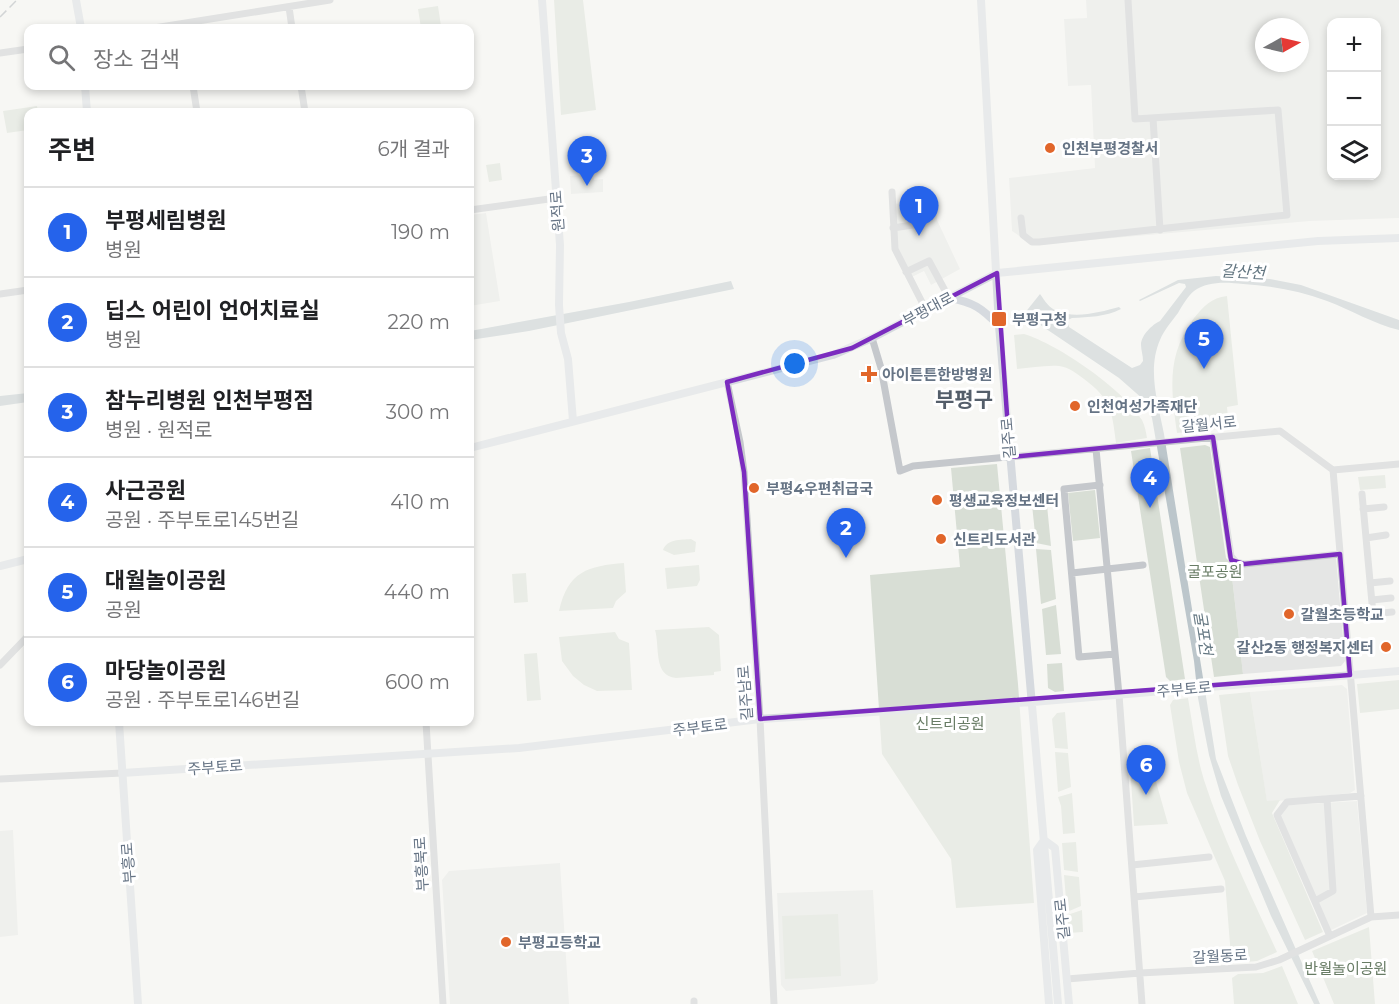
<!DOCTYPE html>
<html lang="ko">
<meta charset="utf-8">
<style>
:root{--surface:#fff;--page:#f2f2f2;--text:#202124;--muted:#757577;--line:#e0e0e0;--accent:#2563eb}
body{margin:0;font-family:Montserrat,"Noto Sans KR",sans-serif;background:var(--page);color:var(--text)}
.controls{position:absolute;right:18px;top:18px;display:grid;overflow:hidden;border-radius:12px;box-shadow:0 3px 9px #0003}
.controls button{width:54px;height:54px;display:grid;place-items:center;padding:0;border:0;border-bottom:2px solid var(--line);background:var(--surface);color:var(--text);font:30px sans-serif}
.compass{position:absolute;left:1255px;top:18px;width:54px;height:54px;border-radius:50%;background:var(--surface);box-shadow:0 3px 9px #0003;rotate:82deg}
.you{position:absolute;left:795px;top:364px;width:21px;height:21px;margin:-15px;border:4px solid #fff;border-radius:50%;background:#1a73e8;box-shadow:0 0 0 9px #1a73e833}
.badge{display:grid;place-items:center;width:39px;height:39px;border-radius:50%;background:var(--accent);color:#fff;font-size:20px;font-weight:700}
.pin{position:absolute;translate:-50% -50px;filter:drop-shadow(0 2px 3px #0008)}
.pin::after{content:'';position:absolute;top:32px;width:21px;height:18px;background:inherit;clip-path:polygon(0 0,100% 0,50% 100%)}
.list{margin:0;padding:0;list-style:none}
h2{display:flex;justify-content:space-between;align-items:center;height:78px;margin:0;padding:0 24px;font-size:26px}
h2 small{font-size:20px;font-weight:400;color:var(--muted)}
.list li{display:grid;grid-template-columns:39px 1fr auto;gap:18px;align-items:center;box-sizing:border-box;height:90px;padding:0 24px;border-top:2px solid var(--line)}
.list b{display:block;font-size:22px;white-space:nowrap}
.list p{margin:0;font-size:20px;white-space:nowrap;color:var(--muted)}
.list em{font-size:20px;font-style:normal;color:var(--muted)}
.icon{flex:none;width:33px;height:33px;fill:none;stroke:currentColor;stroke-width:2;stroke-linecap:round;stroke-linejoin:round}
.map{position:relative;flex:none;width:1399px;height:1004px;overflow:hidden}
.search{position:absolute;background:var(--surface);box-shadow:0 3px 9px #0003;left:24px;top:24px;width:450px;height:66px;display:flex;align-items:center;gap:15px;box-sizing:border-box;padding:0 21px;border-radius:12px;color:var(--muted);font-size:22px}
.panel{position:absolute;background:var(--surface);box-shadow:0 3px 9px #0003;left:24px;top:108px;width:450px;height:618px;border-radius:12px}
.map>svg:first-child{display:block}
.built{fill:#e5e6e5;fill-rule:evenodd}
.green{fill:#d8ded5}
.water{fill:#bcc6cb}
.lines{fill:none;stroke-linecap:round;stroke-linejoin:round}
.minor{stroke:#c5c8cc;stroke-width:7}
.major{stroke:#d6dadf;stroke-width:8}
.rail{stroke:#a5aab1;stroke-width:1.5;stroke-dasharray:9 4.5;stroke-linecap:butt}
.marked{fill:none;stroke:#7b2cbf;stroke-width:4.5;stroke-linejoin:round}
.poi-dot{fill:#e1662a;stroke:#fff;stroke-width:2}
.labels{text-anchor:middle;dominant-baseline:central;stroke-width:6;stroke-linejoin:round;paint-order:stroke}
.poi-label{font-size:15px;font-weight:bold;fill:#667485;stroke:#fff;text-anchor:start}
.street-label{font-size:15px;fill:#667485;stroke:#fff}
.park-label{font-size:15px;fill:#687c65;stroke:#fff}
.water-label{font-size:16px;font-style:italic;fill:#637681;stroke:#fff}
.district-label{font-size:21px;font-weight:bold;fill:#545e6a;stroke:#fff}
</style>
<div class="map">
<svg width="1399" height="1004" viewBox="0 0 1399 1004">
<rect width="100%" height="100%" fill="#f7f7f4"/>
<path class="built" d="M1086,0H1399V218L1310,221L1033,245L1012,231L1009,178L1095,168L1091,85L1068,86L1064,19L1087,18ZM1332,22H1376V176H1332ZM1264,27H1300V63H1264Z
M593,174L594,180L603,179V192L571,194L570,176Z
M936,201L937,220L960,269L931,285L924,271L912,277L895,246L892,204Z
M486,213L500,301L470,306V215Z
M1336,558L1345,661L1341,666L1243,674L1231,568Z
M1342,685L1347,689L1355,790L1350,793L1267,802L1250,692Z
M1357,801L1367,913L1329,931L1280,814L1289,805Z
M13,830L18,935L0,937V831Z
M560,863L569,1004H450L442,880L449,871Z
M873,890L878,980L874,984L786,991L781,985L777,893Z"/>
<path class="green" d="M554,0H583L596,110L561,115Z
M438,6L441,26L421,28L418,9Z
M37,106L38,112H28V130L7,133L3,111Z
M500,163L502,180L489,182L486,165Z
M1227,296L1238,405L1227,407L1229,428L1177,433C1171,389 1166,356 1194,318C1204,306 1211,298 1227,296Z
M1024,334C1058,344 1124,390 1142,420C1145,426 1146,432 1147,438L1116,443C1112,411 1111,399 1084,379C1077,374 1069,367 1059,366C1046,365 1031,368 1017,369L1014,335Z
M1205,445L1210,447L1226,558L1235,567L1231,568L1243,674L1214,677L1180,448Z
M1150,448L1185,679L1170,681L1166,677L1131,451Z
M997,464L1018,684L1034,903L956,908L951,859L882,754L870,575L960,567L951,468Z
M1385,475L1386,488L1360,490L1358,477Z
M1095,490L1100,538L1073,541L1068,493Z
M1031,495H1046L1051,546L1036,543Z
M691,539L696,542L695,552L674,555L663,550C667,539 680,540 691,539Z
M1036,549L1051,550L1056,599L1041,604Z
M624,563L626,592L616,601L613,608L559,611C568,571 588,566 624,563Z
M699,565L700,580L697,586L667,589L665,568Z
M526,573L528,602L514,603L512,574Z
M1056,605L1061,654L1046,655L1042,609Z
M709,627L719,635L721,671L714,672V675L676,678C653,676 660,647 655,630Z
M615,632L619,639L629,643L632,690L597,691L584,685L573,676L562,661L559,637Z
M537,653L541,700L527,701L524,654Z
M1062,663L1064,691L1055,692L1048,688L1047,664Z
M1399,680V709L1360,713L1357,684Z
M1250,692L1267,801L1280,800L1272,813L1323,932L1305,940L1260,841L1238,785L1228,756L1219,695Z
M1188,698C1193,726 1196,754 1204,780C1223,839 1251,895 1277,952L1257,961L1236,963L1231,957L1225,881L1187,793L1179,762L1170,705L1173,700Z
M1065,712L1068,749L1055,748L1052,719L1057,713Z
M1055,752L1068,753L1071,787L1058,792Z
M1151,764L1168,824L1134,826L1130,765Z
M1072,793L1075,833L1063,834L1061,806L1058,797Z
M1076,842L1078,872L1064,870L1062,843Z
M1064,875L1079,877L1081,906L1067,912Z
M1082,910L1083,932L1069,933L1067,915Z
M838,914L841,976L785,979L782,916Z
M1369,927L1375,1004H1334L1312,951Z
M1282,966L1298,1004H1234L1232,978L1238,974L1263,973Z"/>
<path class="water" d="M1216,276L1270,279L1301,285L1399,320V330C1374,324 1351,310 1327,301C1300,291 1272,286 1243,284C1226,282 1208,281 1194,291C1188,296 1182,306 1178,313C1172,321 1164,330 1160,340C1147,370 1158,403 1164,434L1216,759L1246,836L1320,1004H1314L1271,916L1221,796L1209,755L1198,698L1194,661L1152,418L1144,400L1119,378L1024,314L1040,294C1045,301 1049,308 1057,311C1075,319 1101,312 1119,307L1121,309C1105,317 1089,317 1072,318L1068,320L1069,327L1132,368L1140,365L1143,361C1143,355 1141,350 1141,345C1141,335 1153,324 1160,321L1186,287L1185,284L1179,283L1140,301L1139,300L1178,280Z
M731,281L734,289L529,331L470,340V331L629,302Z
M28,393V402L0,406V396Z"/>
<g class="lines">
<path class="minor" d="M289,7L292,28
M154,28L330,0
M0,53L28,49
M193,86L197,112
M301,86L305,112
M1153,118L1160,230
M892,192L895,249L926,310
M470,210L556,198
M1021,218L1023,235L1032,242H1039L1287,215L1278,110L1135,119L1128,0
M893,228L919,224
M906,272L929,261L949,298
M0,294L28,290
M872,338L881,368L900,471L913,466L1280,431L1333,470L1399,464
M727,382L740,442L744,472L760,719L774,1004
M1213,437L1231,556L1236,562L1244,564L1340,554
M1096,449L1119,695L1142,1004
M1333,470L1371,917
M1100,485L1064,489L1079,657L1115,654
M1362,494L1373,614L1392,612
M1363,509L1384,507
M1366,538L1386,535
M1072,573L1143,565
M1370,583L1390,581
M1372,600L1391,598
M0,665L28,636
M426,722L443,1004
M0,779L122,773
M1132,865L1209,857
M1134,897L1221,889
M1315,901L1333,891L1327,799
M1330,936L1277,815L1287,802L1361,796
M1067,979L1140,973L1256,967L1279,960L1371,917L1399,915
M694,1001V1004"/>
<path class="major" d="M76,0L81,28
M542,0L560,245L559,305L561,333L568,359L573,421
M981,0L999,326L1058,1004
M85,86L87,112
M949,298C973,302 982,308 999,326
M470,448L833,355L872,338L997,273L1318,241L1399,238
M0,566L28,559
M119,722L138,1004
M122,773L519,748L760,719L1033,702L1399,671
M1044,840L1055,848L1069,1004
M1044,840L1037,850L1049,1004"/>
<path class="rail" d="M0,17L17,0"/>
</g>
<path d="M0 0H1399V1004H0ZM997,273L1010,457L1213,437L1231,560L1244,564L1340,554L1350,675L760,719L744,472L727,382L852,348Z" fill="#f7f7f4" fill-opacity=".55" fill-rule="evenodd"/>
<path class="marked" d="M997,273L1010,457L1213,437L1231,560L1244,564L1340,554L1350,675L760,719L744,472L727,382L852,348Z"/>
<g class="poi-dot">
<circle cx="1050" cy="148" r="6"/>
<rect x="991" y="311" width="16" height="16" rx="3"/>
<path d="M866 365h6v6h6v6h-6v6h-6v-6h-6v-6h6z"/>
<circle cx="1075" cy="406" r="6"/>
<circle cx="754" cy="488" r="6"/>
<circle cx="937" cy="500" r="6"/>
<circle cx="941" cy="539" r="6"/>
<circle cx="1289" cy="614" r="6"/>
<circle cx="1386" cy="647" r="6"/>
<circle cx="506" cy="942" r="6"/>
</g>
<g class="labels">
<g class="poi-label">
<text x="1062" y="148">인천부평경찰서</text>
<text x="1012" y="319">부평구청</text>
<text x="882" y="374">아이튼튼한방병원</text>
<text x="1087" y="406">인천여성가족재단</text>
<text x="766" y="488">부평4우편취급국</text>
<text x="949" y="500">평생교육정보센터</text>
<text x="953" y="539">신트리도서관</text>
<text x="1301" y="614">갈월초등학교</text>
<text x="1374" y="647" text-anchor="end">갈산2동 행정복지센터</text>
<text x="518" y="942">부평고등학교</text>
</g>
<g class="street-label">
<text transform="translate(557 211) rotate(-94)">원적로</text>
<text transform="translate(928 309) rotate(-28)">부평대로</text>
<text transform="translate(1209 424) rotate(-6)">갈월서로</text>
<text transform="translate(1008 438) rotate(-95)">길주로</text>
<text transform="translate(1184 689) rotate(-5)">주부토로</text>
<text transform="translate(745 693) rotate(-94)">길주남로</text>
<text transform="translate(700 727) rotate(-7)">주부토로</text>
<text transform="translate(215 767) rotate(-4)">주부토로</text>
<text transform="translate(128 863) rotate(-94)">부흥로</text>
<text transform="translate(421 864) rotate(-93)">부흥북로</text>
<text transform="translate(1062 919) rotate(-96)">길주로</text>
<text transform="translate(1220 956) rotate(-3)">갈월동로</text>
</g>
<g class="park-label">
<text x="1215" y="571">굴포공원</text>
<text x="950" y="723">신트리공원</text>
<text x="1346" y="968">반월놀이공원</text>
</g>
<g class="water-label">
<text transform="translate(1243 272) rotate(3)">갈산천</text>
<text transform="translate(1203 633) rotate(81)">굴포천</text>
</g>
<g class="district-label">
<text x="964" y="399">부평구</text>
</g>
</g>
</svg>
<div class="controls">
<button>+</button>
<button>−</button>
<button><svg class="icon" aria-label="layers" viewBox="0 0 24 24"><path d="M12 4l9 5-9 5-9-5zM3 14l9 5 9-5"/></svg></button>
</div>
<svg class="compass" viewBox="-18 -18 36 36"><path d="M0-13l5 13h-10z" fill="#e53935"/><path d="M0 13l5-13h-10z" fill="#757577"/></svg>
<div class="you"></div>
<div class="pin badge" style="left:919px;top:236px">1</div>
<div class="pin badge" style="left:846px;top:558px">2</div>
<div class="pin badge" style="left:587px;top:186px">3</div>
<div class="pin badge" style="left:1150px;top:508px">4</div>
<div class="pin badge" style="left:1204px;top:369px">5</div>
<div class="pin badge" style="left:1146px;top:795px">6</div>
<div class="search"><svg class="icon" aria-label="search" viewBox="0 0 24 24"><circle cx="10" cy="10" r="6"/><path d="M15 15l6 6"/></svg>장소 검색</div>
<section class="panel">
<h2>주변<small>6개 결과</small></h2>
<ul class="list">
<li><span class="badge">1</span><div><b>부평세림병원</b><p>병원</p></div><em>190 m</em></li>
<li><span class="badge">2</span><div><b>딥스 어린이 언어치료실</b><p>병원</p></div><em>220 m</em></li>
<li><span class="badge">3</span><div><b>참누리병원 인천부평점</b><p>병원 · 원적로</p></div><em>300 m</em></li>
<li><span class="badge">4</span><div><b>사근공원</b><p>공원 · 주부토로145번길</p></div><em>410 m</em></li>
<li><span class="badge">5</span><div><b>대월놀이공원</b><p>공원</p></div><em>440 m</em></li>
<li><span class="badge">6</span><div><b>마당놀이공원</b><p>공원 · 주부토로146번길</p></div><em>600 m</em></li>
</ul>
</section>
</div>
